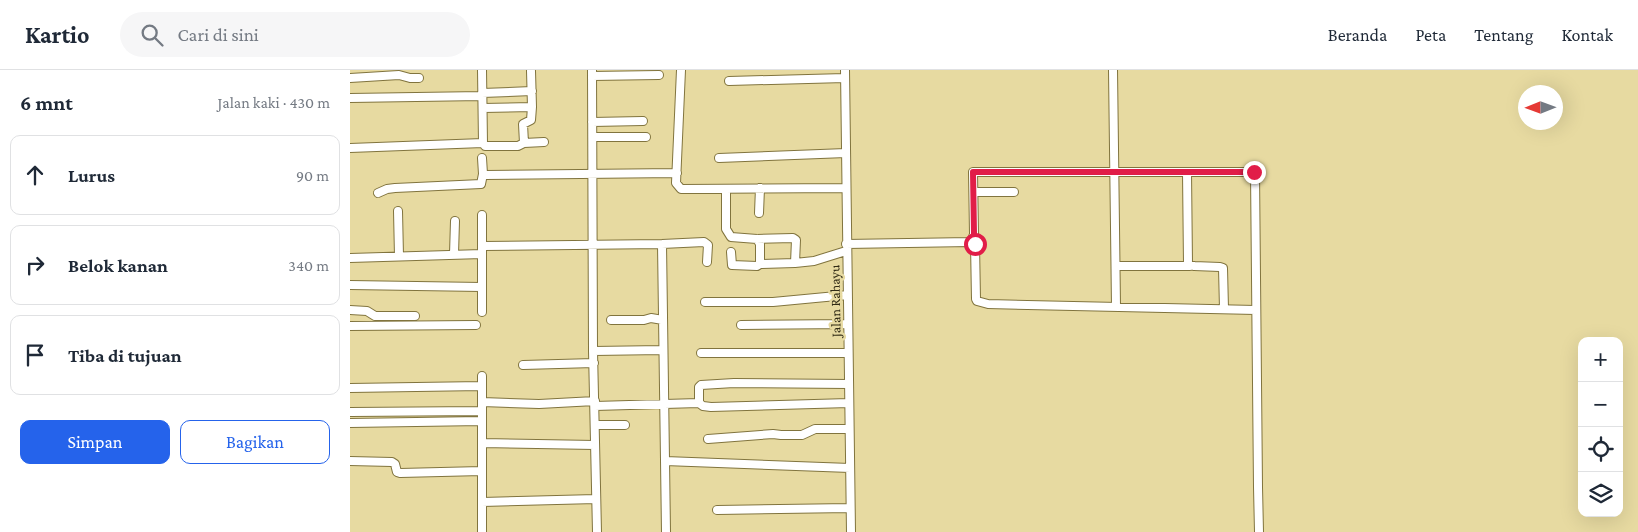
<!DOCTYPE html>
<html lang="id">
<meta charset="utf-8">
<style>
:root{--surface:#fff;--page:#f6f6f7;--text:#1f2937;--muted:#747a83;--line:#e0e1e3;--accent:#2563eb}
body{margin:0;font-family:"Crimson Pro",serif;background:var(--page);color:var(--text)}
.controls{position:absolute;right:15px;bottom:15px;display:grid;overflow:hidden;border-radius:10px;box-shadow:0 5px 20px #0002}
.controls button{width:45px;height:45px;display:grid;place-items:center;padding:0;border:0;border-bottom:1px solid var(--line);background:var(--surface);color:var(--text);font:25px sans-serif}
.compass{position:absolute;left:1168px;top:15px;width:45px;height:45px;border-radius:50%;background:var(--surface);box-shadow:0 5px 20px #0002;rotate:269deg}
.stop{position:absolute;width:15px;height:15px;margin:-11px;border:4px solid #e11d48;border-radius:50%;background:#fff}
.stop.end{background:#e11d48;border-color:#fff;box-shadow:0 1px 5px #0008}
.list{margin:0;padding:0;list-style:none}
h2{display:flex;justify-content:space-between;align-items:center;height:65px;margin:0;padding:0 20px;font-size:21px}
h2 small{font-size:16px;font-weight:400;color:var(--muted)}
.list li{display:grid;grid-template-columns:32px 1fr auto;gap:15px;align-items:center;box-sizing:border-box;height:80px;margin:0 10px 10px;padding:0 10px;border:1px solid var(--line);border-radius:10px}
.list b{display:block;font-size:19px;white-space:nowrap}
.list em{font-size:16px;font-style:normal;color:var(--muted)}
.actions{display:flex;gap:10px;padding:15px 20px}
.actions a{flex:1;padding:11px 0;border:1px solid var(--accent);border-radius:10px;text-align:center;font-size:18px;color:var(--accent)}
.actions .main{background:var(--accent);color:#fff}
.icon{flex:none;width:28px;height:28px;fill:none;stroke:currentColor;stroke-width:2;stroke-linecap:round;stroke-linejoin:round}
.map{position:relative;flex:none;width:1288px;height:462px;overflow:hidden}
header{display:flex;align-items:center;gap:30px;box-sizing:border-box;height:70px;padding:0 25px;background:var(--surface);border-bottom:1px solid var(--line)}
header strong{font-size:24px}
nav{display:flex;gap:28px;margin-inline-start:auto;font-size:18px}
.search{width:350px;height:45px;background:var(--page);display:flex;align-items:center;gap:12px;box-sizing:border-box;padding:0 18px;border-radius:28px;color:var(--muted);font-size:19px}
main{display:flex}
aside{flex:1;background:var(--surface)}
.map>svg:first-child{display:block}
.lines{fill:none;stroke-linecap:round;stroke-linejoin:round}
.minor-casing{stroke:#81743e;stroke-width:10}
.minor{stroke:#fff;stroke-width:8}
.route{stroke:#e11d48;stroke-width:6}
.labels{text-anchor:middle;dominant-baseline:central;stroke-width:5;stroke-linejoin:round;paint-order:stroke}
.street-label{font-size:14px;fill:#312b15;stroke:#e7daa1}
</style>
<header>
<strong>Kartio</strong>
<div class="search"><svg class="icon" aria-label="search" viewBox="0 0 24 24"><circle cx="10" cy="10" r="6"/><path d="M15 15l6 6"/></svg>Cari di sini</div>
<nav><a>Beranda</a><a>Peta</a><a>Tentang</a><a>Kontak</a></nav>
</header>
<main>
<aside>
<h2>6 mnt<small>Jalan kaki · 430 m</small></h2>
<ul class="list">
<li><svg class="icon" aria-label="ahead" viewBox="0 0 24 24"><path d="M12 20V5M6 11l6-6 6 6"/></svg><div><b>Lurus</b></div><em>90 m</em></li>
<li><svg class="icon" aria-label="right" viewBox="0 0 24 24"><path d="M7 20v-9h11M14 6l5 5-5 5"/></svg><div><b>Belok kanan</b></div><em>340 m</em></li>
<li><svg class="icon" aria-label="arrive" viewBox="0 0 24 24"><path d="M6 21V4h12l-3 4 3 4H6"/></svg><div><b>Tiba di tujuan</b></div></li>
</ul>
<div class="actions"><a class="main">Simpan</a><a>Bagikan</a></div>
</aside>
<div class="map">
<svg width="1288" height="462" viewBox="0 0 1288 462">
<rect width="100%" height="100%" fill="#e7daa1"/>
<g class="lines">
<defs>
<path id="minor" d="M132,0L133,73
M242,0L243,281L247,462
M331,0L326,113L331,119L496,118
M495,0L501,462
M763,0L766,236
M242,6L309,5
M0,8L49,5L60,8H69
M379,11L495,8
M132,23L182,21
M0,28L132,26
M133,38L182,37L181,1
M242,52L293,51
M243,67H296
M174,73L173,54L181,50L182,37
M0,78L133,73L135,76H168L174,73L194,72
M132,88L133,104L135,105L327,103
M369,88L496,83
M837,102L838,194L844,196L870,197L873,198L874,239
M376,120V159L381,167L407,169L443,168L446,170L445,193L410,194
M624,122H664
M28,123L37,119L45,118L131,114L133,104
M48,141L49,186
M409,143L410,118
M132,145V242
M312,174L316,462
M496,174L620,172L622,170
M133,176L312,174L354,172L358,175L357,192
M381,182L382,195L407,196L410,194V174L407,169
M104,184L105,151
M0,188L132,184
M445,193L464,191L496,181
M766,196H840
M0,215L132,217
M355,232H423L497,225
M0,240L17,241L25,246H65
M906,240L638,234L627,231L626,229L625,174L622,170L624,164L623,102H905L908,417L909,462
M261,250H294L301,248L313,250
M391,255L497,254
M0,256L126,255
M243,281L313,280
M351,283H498
M173,295L244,293
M0,318L132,316
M132,332L189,334L245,331
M349,333L353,336L361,337L499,333
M245,336L349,333V317L351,315L384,313L499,314
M0,342L132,341
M0,353L132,351
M245,355H275
M358,369L423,364L431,365H452L465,359H499
M132,373L245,375
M0,391L42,392L45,394L47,402L50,403L132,401
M315,391L500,398
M132,432L246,429
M367,440L500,438
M132,462V306"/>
</defs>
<use href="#minor" class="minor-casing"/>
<use href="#minor" class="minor"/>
</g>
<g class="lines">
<path class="route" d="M625,174L622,170L624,164L623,102H904"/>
</g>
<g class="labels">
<g class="street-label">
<text transform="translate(485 231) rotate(-91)">Jalan Rahayu</text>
</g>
</g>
</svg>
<div class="controls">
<button>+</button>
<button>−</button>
<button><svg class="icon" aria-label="locate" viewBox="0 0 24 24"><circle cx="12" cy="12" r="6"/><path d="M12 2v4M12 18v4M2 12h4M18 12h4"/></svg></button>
<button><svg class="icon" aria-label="layers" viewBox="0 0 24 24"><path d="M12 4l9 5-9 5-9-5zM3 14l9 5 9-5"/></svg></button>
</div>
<svg class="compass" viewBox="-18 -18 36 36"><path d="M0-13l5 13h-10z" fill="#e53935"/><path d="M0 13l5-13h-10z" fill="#747a83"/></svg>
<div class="stop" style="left:625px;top:174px"></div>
<div class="stop end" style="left:904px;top:102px"></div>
</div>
</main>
